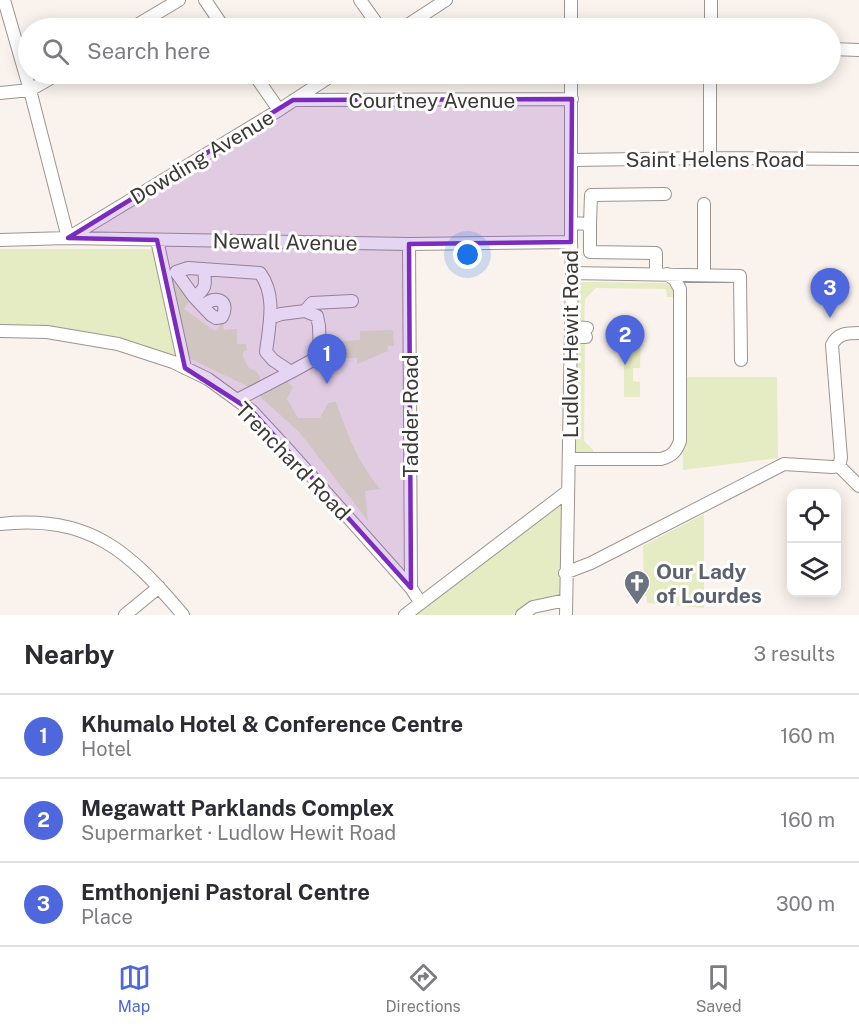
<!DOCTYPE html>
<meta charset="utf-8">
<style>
:root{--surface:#fff;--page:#f2f2f3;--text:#2b2b33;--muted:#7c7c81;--line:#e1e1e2;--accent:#4e67dc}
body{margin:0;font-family:"Public Sans",sans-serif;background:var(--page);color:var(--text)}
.controls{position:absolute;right:18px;bottom:18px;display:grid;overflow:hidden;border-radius:12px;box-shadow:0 3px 15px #0003}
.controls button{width:54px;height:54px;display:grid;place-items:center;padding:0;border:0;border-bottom:2px solid var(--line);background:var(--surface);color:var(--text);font:30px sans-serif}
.you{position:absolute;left:468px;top:255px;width:21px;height:21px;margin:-15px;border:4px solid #fff;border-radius:50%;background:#1a73e8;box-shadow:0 0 0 9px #1a73e833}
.badge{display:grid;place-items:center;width:39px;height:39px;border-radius:50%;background:var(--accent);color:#fff;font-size:20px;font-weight:700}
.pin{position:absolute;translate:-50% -50px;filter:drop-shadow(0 2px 3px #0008)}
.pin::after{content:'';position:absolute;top:32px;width:21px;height:18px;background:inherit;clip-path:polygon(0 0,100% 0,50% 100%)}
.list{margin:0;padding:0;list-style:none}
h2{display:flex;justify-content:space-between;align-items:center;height:78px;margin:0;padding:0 24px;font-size:26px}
h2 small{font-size:20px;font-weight:400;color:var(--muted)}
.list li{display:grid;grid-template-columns:39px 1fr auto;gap:18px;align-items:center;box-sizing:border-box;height:84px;padding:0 24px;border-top:2px solid var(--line)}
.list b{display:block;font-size:22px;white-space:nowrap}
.list p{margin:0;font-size:20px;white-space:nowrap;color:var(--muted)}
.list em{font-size:20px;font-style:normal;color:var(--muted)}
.icon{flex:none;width:33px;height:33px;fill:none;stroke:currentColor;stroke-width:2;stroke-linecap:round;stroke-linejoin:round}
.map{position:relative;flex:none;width:859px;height:615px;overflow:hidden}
.search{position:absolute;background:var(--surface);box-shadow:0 3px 15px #0003;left:18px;right:18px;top:18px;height:66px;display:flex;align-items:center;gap:15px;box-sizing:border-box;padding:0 21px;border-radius:33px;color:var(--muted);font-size:22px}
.sheet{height:330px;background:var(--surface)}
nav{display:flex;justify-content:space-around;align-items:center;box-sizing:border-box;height:84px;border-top:2px solid var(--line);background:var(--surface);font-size:16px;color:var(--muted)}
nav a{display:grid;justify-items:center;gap:3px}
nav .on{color:var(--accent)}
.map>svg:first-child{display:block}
.green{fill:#e5ebc2}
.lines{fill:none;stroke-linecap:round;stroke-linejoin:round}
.minor-casing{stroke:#9b9590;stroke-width:14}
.minor{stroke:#fff;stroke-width:12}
.marked{fill:#7b2cbf;fill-opacity:0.2;stroke:#7b2cbf;stroke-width:4.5;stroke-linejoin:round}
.labels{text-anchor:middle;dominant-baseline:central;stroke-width:6;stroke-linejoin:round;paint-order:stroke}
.street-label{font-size:21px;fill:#3b3836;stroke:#fff}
.worship-label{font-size:21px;font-weight:bold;fill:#5b616d;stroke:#fff;text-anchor:start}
</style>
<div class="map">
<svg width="859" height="615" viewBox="0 0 859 615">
<rect width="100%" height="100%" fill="#faf3ed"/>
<path class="green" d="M0,249H156L182,364L119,342L0,330Z
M172,270L191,299L184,309L215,331L223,322L224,330L237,329V344H246L247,350L243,352V357L249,368C256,370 260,373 260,381L249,387L189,358L169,271Z
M585,282L666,283C674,286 675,289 675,297H667L666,289L596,288L585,299L584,325H575L578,283Z
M326,325L328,342L360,340V331L393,330L394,346H388V351L357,364V358H339V364L323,356L322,326Z
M629,335H641L640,368H633V381L640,382V397H624V342H629Z
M574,342H585L584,441L593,450V454L573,455Z
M682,377H777L778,458L683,470Z
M285,379L293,387L287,399L298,418H320L328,403L336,402C348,435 357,461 380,489L365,491L368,521L300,433L256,393Z
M566,496L562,574L560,594L556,600L519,615H416Z
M704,514V608L647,603V596H644L643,546Z"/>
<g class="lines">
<defs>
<path id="minor" d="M4,0L30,90L68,238L279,110L334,74
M205,0L224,28
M360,0L380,28
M571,0V28
M132,28L179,0
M403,28L446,0
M711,28V0
M830,49L859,50
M254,74L279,110
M0,93L30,90L58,74
M294,100L572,99
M710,158V74
M571,160L710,158L859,159
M704,204V275
M571,223L590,224V252L656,253V274
M590,224L591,195L665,194
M0,240L68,238L409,244L571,242
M157,240L185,368
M409,244L411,588
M572,273L740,276L741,360
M194,297C208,288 205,283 204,269
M204,306C214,294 231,300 222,317L216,318L211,315L194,297L176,272L188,268L260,273C277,296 269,326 266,352L273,360L291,372L237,400
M270,318L281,314L305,311L312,303L352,301
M571,327L587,328
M0,331L47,332L118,344L173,362L208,379L252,411L289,451L411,588L420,602
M571,337H586
M291,372L320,356L319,326L317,316L305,311
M569,459H661C672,456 676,452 680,441V289L675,280L667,274
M839,466L859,486
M0,524C89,514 129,551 183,615
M565,573L591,563L784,464L832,467L839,466L841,458L832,345C838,333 847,333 859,333
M125,615L159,587
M405,615L568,491
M522,615L533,607L566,600
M566,615L572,273L571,242V74"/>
</defs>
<use href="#minor" class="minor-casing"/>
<use href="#minor" class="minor"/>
</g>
<path class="marked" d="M572,99L571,242L409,244L411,588L252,411L185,368L157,240L68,238L293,100Z"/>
<defs>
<symbol id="church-pin" viewBox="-11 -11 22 30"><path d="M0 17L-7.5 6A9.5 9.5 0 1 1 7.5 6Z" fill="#6b7280" stroke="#fff"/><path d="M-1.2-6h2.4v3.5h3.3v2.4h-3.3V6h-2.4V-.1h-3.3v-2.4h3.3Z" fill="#fff"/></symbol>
</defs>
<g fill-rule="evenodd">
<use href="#church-pin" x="622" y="568" width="30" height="40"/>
</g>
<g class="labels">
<g class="street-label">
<text x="432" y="100">Courtney Avenue</text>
<text transform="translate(202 157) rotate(-31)">Dowding Avenue</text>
<text x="715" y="159">Saint Helens Road</text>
<text transform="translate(285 242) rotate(1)">Newall Avenue</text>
<text transform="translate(570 344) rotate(-90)">Ludlow Hewit Road</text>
<text transform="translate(410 416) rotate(-90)">Tadder Road</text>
<text transform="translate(293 461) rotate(46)">Trenchard Road</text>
</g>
<g class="worship-label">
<text x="656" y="571">Our Lady<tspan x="656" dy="24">of Lourdes</tspan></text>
</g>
</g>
</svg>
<div class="controls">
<button><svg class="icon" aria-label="locate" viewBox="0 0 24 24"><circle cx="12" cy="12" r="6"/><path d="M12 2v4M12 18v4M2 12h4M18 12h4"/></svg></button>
<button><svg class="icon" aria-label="layers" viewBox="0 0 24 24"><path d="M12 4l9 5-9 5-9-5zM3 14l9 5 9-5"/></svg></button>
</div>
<div class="you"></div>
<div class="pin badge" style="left:327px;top:384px">1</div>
<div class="pin badge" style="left:625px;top:365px">2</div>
<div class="pin badge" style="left:830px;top:318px">3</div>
<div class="search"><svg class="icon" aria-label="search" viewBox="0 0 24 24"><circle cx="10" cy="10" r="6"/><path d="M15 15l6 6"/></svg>Search here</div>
</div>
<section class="sheet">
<h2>Nearby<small>3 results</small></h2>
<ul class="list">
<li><span class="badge">1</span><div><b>Khumalo Hotel &amp; Conference Centre</b><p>Hotel</p></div><em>160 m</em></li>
<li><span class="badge">2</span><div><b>Megawatt Parklands Complex</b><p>Supermarket · Ludlow Hewit Road</p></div><em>160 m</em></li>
<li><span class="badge">3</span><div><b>Emthonjeni Pastoral Centre</b><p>Place</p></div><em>300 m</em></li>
</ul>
</section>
<nav>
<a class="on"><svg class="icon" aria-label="map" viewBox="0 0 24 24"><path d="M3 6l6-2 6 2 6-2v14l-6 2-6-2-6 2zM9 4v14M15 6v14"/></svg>Map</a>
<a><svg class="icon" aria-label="directions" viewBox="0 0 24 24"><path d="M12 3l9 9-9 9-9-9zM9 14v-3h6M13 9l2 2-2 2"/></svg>Directions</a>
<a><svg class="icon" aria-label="saved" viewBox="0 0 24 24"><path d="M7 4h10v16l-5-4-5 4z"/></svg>Saved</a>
</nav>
